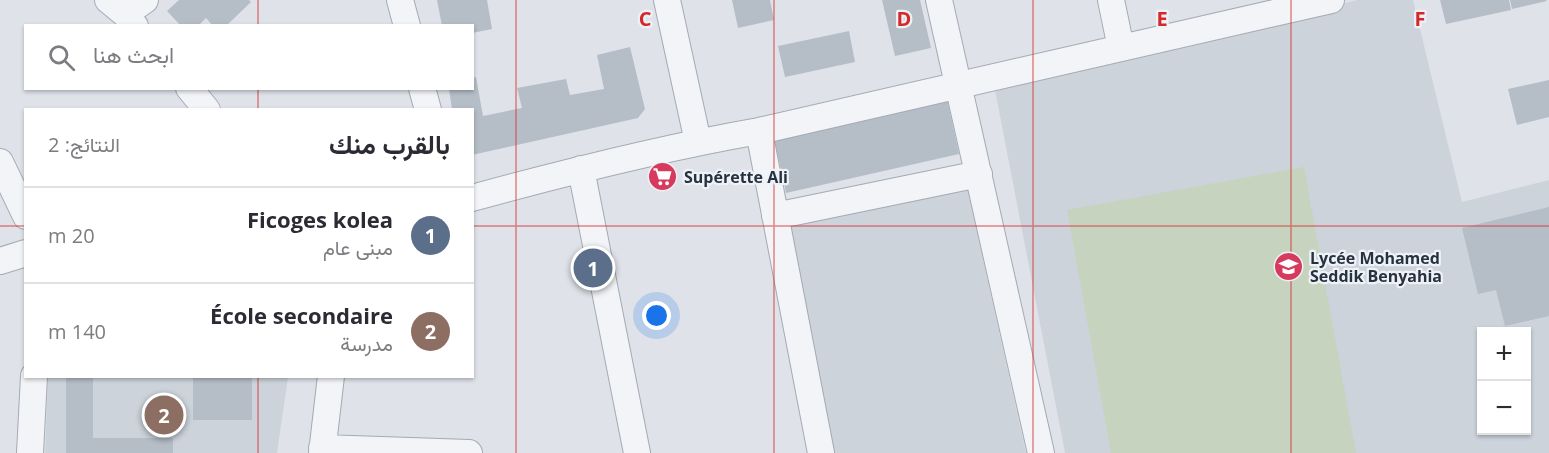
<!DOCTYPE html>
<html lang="ar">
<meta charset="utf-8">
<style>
:root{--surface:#fff;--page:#f2f2f3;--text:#2b2b33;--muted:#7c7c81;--line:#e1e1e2;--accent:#1a73e8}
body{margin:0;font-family:"Open Sans",Vazirmatn,sans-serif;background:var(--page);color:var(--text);direction:rtl}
.controls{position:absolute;right:18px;bottom:18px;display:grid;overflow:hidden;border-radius:0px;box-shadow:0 2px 4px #0004}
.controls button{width:54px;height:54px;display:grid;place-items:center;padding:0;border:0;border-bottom:2px solid var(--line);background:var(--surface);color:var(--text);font:30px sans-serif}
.you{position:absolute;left:657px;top:316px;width:21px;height:21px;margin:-15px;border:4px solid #fff;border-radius:50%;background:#1a73e8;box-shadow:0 0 0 9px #1a73e833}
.badge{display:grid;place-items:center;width:39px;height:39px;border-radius:50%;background:var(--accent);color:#fff;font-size:20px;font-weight:700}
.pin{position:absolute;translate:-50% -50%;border:3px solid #fff;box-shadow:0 2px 6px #0006}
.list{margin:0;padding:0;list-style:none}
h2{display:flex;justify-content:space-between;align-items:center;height:78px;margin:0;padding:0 24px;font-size:26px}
h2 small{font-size:20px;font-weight:400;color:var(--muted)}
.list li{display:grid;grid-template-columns:39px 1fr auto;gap:18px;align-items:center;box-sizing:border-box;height:96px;padding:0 24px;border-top:2px solid var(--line)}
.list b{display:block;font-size:22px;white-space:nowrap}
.list p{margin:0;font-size:20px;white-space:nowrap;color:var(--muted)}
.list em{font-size:20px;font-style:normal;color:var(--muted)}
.icon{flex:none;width:33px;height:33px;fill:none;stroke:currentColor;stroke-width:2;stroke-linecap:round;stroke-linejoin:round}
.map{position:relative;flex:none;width:1549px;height:453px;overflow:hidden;direction:ltr}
.search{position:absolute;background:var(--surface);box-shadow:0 2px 4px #0004;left:24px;top:24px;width:450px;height:66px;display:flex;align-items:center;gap:15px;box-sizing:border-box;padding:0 21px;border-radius:0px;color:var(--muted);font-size:22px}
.panel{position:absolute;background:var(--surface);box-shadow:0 2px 4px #0004;left:24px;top:108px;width:450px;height:270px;border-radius:0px;direction:rtl}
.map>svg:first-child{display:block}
.built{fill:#ccd3db;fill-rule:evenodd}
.green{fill:#c6d3bf}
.building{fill:#b5bdc6}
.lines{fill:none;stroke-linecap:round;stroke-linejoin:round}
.minor-casing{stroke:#a4aab3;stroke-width:28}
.minor{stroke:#f2f4f7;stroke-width:26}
.grid{fill:none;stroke:#d62828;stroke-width:1.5;stroke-opacity:0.55}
.labels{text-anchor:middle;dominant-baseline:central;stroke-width:4.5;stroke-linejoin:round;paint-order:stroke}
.poi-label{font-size:16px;font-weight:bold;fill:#273241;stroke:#eef2f6;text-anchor:start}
.grid-label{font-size:20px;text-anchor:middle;font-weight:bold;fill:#d62828;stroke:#eef2f6;stroke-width:4.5;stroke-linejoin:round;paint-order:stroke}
</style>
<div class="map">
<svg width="1549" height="453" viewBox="0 0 1549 453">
<rect width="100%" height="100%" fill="#dfe3e9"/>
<path class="built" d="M1357,0H1413L1462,202L1549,180V453H1065L995,90ZM1482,332H1526V430H1482Z
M967,187L1026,453H831L789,223Z
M48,377H288L277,453H45Z"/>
<path class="green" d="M1304,167L1356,453H1111L1067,210Z"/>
<path class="building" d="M179,0H249L251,2L226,26H213L206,18L198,26H181L167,11Z
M437,0H487L492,29L472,33V26H442Z
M732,0H770L774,20L738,28Z
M882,0H920L931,48L895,56Z
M1440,0H1509L1511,10L1446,24Z
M1510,0H1546L1547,1L1512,9Z
M849,31L855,62L785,77L778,46Z
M630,47L645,109L638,118L472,155V110H452L449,88H472V78L476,77L483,116L522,108L517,88L566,79L570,95L604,89L597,55Z
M1549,80V117L1517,125L1508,89Z
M947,99L959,154L786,193L774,138Z
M1549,207V316L1505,326L1496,290L1478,294L1462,228Z
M66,376H93V438H173V453H66Z
M193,376H252V420H193Z"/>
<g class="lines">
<defs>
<path id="minor" d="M108,0L125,14L135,26
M400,0L407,26
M667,0L698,142
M939,0L1041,453
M1111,0L1121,48
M125,14L145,0
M189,88L207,110
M422,88L428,110
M759,131L821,453
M0,162L26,216
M581,169L637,453
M472,198C567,172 662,148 759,131L1331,0
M775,216L979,174
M0,261L26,253
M322,448L469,453
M30,453L34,376
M322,453L331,376"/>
</defs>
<use href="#minor" class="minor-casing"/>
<use href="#minor" class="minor"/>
</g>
<path class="grid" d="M258,0V26M516,0V453M774,0V453M1033,0V453M1291,0V453M258,88V110M0,226H26M472,226H1549M258,376V453"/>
<defs>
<symbol id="supermarket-disc" viewBox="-11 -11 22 22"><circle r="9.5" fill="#d63b5e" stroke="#eef2f6"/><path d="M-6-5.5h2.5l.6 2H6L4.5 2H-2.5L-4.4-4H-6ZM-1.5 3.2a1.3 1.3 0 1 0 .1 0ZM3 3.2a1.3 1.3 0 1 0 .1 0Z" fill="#fff"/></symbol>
<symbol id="school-disc" viewBox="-11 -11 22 22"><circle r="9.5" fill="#d63b5e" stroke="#eef2f6"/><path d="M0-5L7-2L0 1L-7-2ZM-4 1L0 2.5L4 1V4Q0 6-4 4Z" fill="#fff"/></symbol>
</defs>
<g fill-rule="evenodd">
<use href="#supermarket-disc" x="646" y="160" width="33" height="33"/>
<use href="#school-disc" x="1272" y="250" width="33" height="33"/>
</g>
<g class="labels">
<g class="poi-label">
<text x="684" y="177">Supérette Ali</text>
<text x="1310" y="258">Lycée Mohamed<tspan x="1310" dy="18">Seddik Benyahia</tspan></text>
</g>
</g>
<g class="grid-label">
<text x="645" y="26">C</text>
<text x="904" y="26">D</text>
<text x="1162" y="26">E</text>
<text x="1420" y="26">F</text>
</g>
</svg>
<div class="controls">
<button>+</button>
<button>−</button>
</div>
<div class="you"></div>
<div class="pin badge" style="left:593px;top:268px;background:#5c6f8a">1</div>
<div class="pin badge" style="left:164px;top:415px;background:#8d6e63">2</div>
<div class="search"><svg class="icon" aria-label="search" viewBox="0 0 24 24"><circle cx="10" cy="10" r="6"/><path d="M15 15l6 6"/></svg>ابحث هنا</div>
<section class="panel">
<h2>بالقرب منك<small>النتائج: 2</small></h2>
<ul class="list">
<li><span class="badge" style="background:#5c6f8a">1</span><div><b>Ficoges kolea</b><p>مبنى عام</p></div><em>20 m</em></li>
<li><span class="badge" style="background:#8d6e63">2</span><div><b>École secondaire</b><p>مدرسة</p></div><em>140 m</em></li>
</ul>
</section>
</div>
